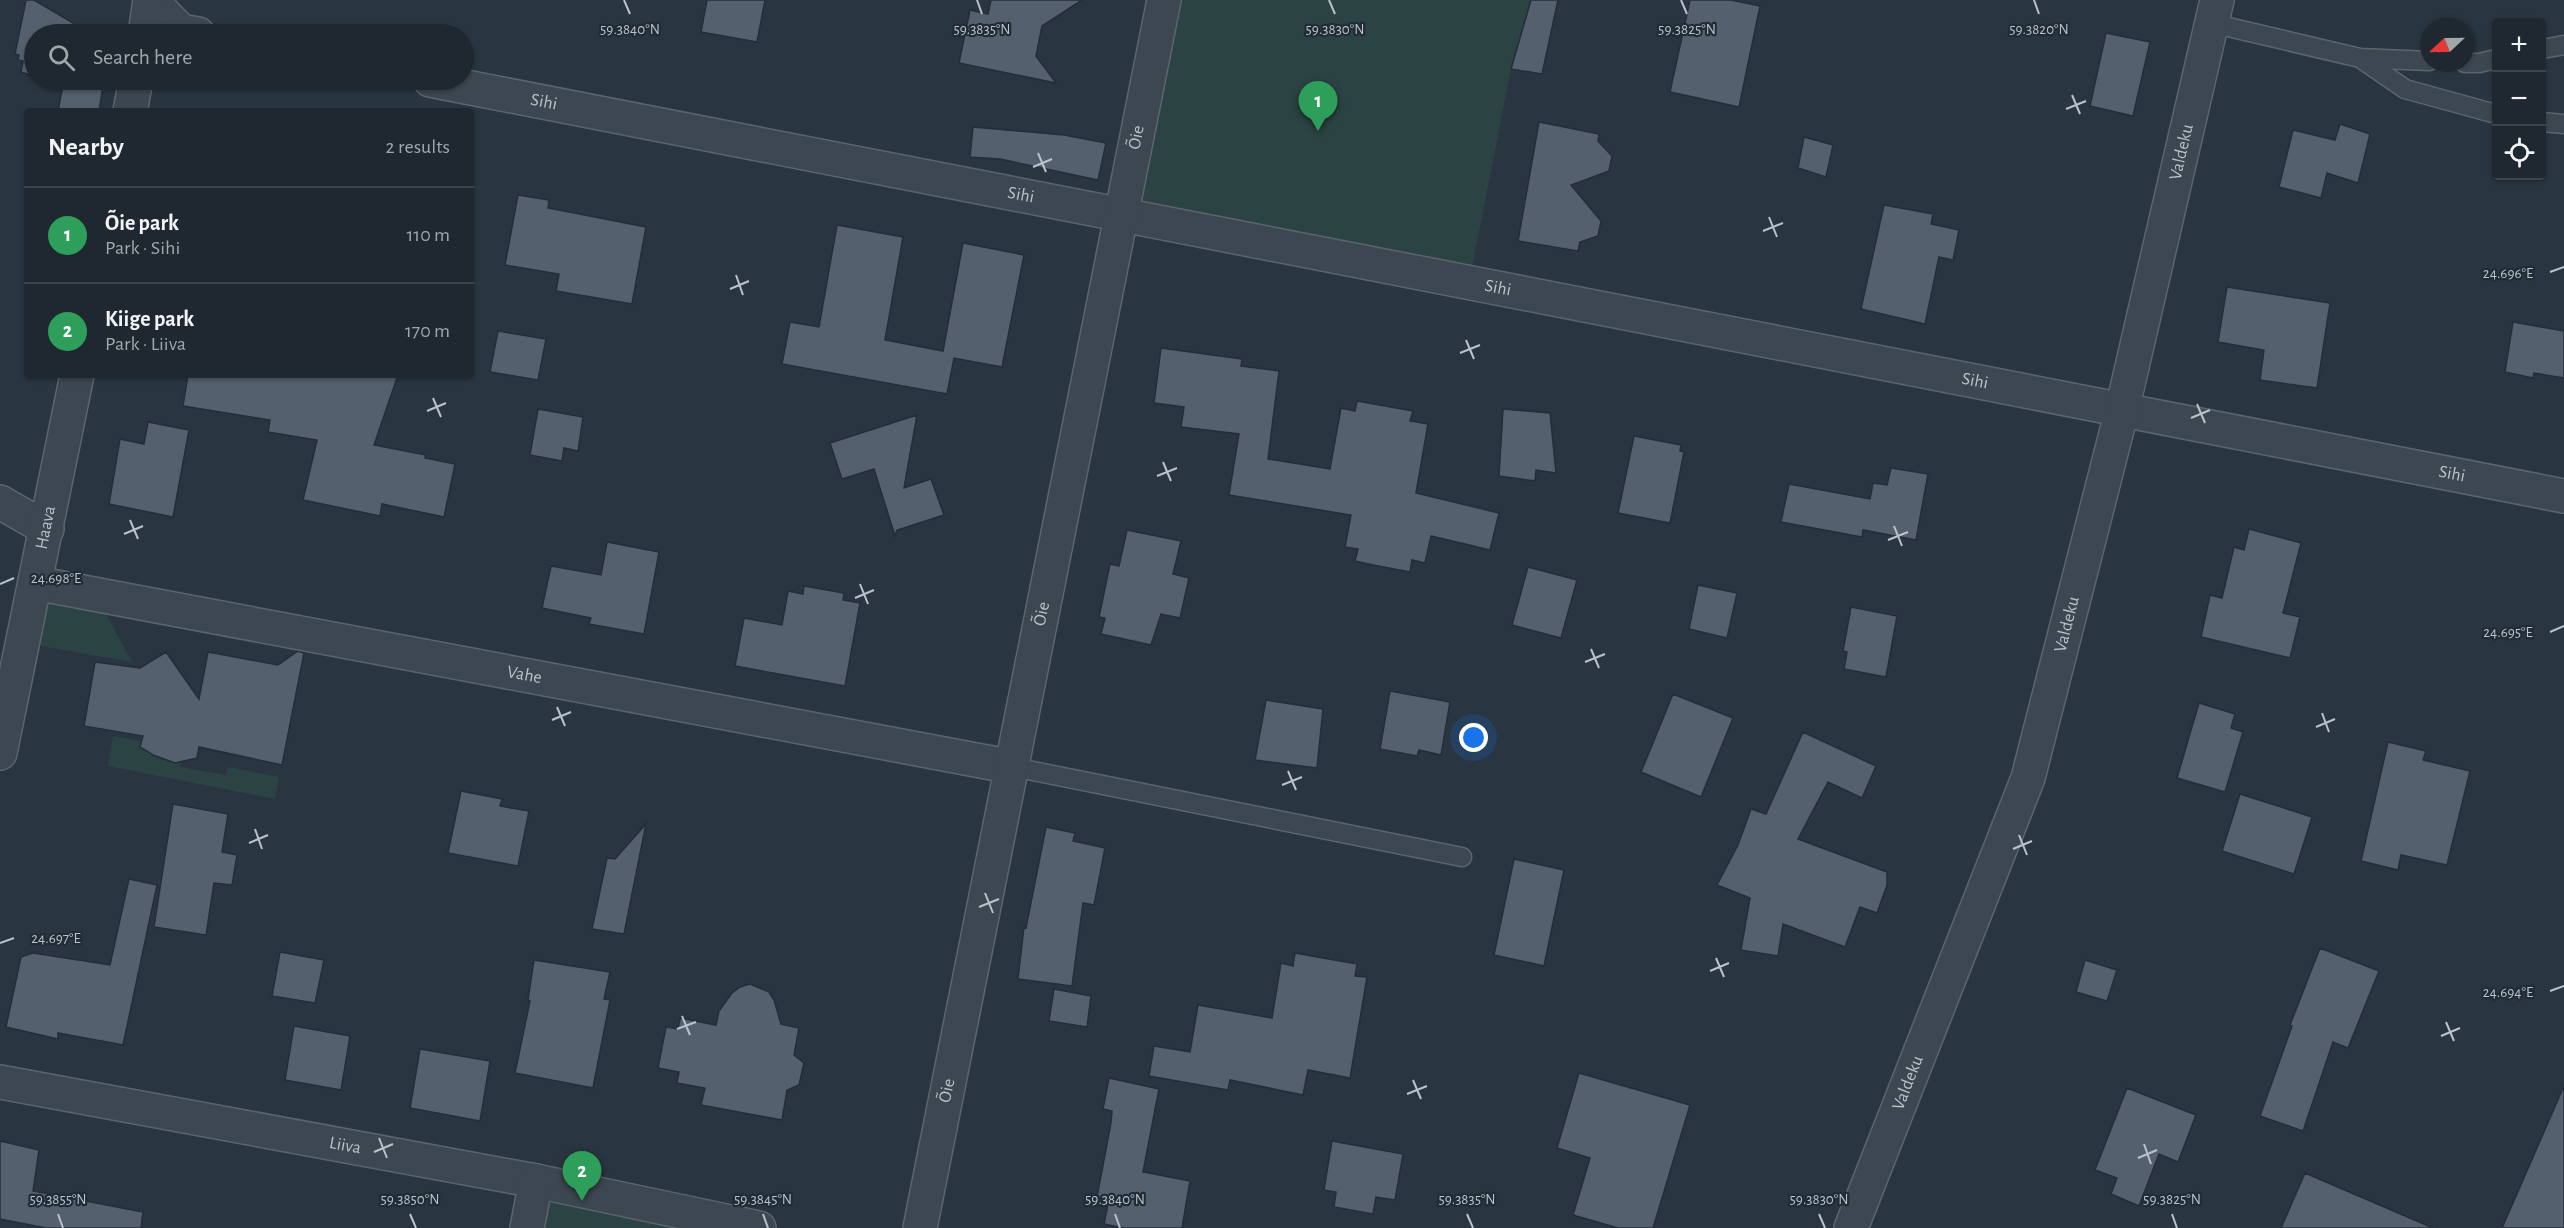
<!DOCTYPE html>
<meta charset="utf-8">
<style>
:root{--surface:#1f2831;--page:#2c343d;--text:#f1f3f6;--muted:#a1a6ab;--line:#3c444d;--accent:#d93025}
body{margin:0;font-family:"Alegreya Sans",sans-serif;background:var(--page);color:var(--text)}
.controls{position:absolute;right:18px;top:18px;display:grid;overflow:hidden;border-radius:6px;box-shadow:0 2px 4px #0004}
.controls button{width:54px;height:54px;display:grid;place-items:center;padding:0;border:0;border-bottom:2px solid var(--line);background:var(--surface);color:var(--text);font:30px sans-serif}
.compass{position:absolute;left:2420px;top:18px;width:54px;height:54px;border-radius:50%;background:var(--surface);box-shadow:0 2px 4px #0004;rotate:248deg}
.you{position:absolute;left:1474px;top:738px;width:21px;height:21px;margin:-15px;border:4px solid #fff;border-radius:50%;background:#1a73e8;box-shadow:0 0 0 9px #1a73e833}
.badge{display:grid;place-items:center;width:39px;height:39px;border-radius:50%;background:var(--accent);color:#fff;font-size:20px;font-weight:700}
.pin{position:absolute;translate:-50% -50px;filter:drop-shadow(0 2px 3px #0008)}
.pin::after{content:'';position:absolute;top:32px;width:21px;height:18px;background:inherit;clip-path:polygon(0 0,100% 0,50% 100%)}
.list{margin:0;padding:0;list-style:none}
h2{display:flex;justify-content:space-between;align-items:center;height:78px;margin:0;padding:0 24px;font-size:26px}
h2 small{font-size:20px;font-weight:400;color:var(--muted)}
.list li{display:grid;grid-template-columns:39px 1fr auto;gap:18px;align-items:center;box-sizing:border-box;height:96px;padding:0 24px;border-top:2px solid var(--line)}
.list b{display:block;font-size:22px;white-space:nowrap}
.list p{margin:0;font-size:20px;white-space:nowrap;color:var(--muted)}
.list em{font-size:20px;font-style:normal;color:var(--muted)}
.icon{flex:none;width:33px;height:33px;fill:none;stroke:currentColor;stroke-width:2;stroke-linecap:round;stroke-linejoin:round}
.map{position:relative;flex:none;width:2564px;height:1228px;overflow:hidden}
.search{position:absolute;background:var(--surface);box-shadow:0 2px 4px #0004;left:24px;top:24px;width:450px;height:66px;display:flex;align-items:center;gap:15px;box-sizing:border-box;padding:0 21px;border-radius:33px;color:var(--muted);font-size:22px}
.panel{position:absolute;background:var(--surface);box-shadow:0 2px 4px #0004;left:24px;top:108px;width:450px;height:270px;border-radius:6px}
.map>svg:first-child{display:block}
.green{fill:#2c4343}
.building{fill:#55606e;stroke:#242e38;stroke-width:1.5}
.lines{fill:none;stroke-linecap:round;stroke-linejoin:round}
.service-casing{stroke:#5b656e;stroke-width:21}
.minor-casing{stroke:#5b656e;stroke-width:36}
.tertiary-casing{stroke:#5b656e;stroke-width:36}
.service{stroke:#3d4751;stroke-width:18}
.minor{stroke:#3d4751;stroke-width:33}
.tertiary{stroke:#3d4751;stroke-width:33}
.ticks{fill:none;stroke:#bac2cb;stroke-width:2}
.labels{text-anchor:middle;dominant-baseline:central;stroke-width:4.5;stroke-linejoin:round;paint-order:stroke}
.street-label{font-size:18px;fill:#bac2cb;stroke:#222c36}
.ticks-label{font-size:15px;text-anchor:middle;fill:#bac2cb;stroke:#222c36;stroke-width:4.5;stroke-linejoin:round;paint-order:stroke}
</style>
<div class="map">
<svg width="2564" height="1228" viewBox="0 0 2564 1228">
<rect width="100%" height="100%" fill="#293541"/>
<path class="green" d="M1164,0H1531L1511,69L1469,283L1121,214Z
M48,602L106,614L132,662L40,646Z
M113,736L184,749L180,767L226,775L228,767L279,777L275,799L108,766Z
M536,1181L759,1228H527Z"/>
<path class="building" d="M26,0H34L90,33L101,34H34V76L21,72L23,61L18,60L19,55L15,54Z
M707,0H765L757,42L701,32Z
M991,0H1082L1042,26L1036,56L1056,83L959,63L970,10L988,14Z
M1531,0H1558L1542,74L1511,69Z
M1690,0H1731L1760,6L1739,107L1670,92Z
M2106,33L2150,42L2133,116L2090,106Z
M45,80H104L99,111H58L63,85Z
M1539,122L1599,134L1598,141L1612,156L1609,171L1571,185L1601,221L1598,236L1580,242L1578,251L1518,241Z
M2340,124L2370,134L2358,183L2327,173L2321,198L2279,187L2293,130L2335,140Z
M973,127L1064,135L1106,143L1098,180L1000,159L970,157Z
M1804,137L1833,145L1826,177L1798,168Z
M518,195L549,200L548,208L646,227L632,304L556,291L559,274L505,265Z
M1884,205L1933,214L1931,224L1959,230L1953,260L1939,257L1925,324L1861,309Z
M837,225L903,237L885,340L943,351L963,243L1024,255L1002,367L954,358L947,394L782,364L790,322L819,327Z
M2227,287L2330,303L2317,388L2260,380L2264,350L2218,342Z
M2513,322L2564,331V378L2534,373L2533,378L2505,372Z
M498,331L546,339L538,380L490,372Z
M1161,348L1242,359L1241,366L1279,371L1268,459L1330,469L1341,408L1355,411L1357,401L1413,411L1410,421L1428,424L1416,493L1499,513L1490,550L1431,536L1425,563L1412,560L1410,572L1373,565L1355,561L1358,549L1345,547L1351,515L1229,495L1239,434L1181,427L1184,407L1154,403Z
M188,375H398L374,445L426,455L425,458L455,464L444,517L382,504L380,516L303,500L317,440L268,432L270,420L183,406Z
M538,409L583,417L578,451L564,448L562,461L530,455Z
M1503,409L1550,413L1556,473L1536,470L1535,481L1499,476Z
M917,415L904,488L931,479L944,515L897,530L895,536L874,469L842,479L830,443Z
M148,422L189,430L173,517L109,504L120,439L144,444Z
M1634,436L1681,445L1680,451L1684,452L1670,523L1618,513Z
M1891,468L1928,474L1916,540L1863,530L1862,537L1781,522L1789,484L1870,499L1873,483L1887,485Z
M2249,529L2301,543L2283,613L2300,617L2290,658L2201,637L2210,595L2222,598L2234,547L2244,550Z
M1127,530L1181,541L1173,574L1189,578L1180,618L1161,614L1151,645L1101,634L1105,618L1099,617L1110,564L1119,566Z
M607,542L659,552L644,634L589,624L591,618L542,608L551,566L601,575Z
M1528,567L1577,580L1561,638L1512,625Z
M1698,585L1737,593L1727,638L1689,629Z
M804,586L844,593L843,600L860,603L845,686L735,666L744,618L782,625L788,591L803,594Z
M1851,607L1897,616L1886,677L1844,669L1847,652L1843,651Z
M298,651L304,653L282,765L199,747L197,758L175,763L153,755L140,747L143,736L84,726L95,662L140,668L166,652L199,699L208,652L278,665Z
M1390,691L1450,702L1441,755L1419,750L1417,756L1380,749Z
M1673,694L1733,718L1701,797L1641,772Z
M1266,700L1323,709L1317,768L1255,760Z
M2199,703L2235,714L2231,728L2243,732L2225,792L2177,778Z
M1803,732L1876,766L1862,798L1828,782L1798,839L1887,872V885L1877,913L1860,907L1845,947L1783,924L1778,956L1741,950L1750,898L1717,885L1738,845L1751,809L1766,814Z
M2388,742L2426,751L2423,760L2470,771L2447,865L2401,855L2398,870L2361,861Z
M461,791L502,799L500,806L529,811L518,866L448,853Z
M2240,794L2312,817L2294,874L2222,851Z
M173,804L228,814L222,852L237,855L232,885L214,883L206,935L154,927Z
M646,824L624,934L592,929L607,858L615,859Z
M1046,827L1075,833L1073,841L1105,848L1094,905L1083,903L1072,986L1018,979L1024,927L1026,928Z
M1514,859L1564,870L1544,966L1494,955Z
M129,879L157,885L123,1045L58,1033V1039L6,1027L21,957L33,953L110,965Z
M2320,948L2379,971L2348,1048L2333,1042L2303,1131L2260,1116L2292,1026L2290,1025Z
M280,952L324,960L315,1003L272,996Z
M1295,953L1357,964L1355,976L1367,977L1350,1078L1308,1070L1303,1095L1230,1080L1228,1090L1149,1076L1154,1046L1190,1052L1198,1005L1272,1018L1281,963L1293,966Z
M534,960L610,972L604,999L610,1000L593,1088L515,1073L530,1001L528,1000Z
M2085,960L2117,970L2107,1001L2076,992Z
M750,984L769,992L774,1000L781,1024L799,1028L794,1055L804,1063L799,1085L787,1090L782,1120L701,1105L705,1088L677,1083L679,1072L658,1068L666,1027L678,1029L680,1018L716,1025L719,1011L732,993L740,987Z
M1054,989L1091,996L1087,1027L1049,1021Z
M294,1026L350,1036L341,1090L285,1080Z
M420,1049L490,1061L480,1121L410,1108Z
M1579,1073L1690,1105L1653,1228H1618L1573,1215L1590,1158L1557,1148Z
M1109,1078L1159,1089L1143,1172L1190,1181L1182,1228H1124L1104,1224L1109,1199L1097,1197L1111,1123L1112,1111L1103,1109Z
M2564,1086V1228H2502Z
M2127,1088L2196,1115L2178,1162L2159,1154L2139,1206L2111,1194L2117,1178L2095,1170Z
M0,1141L39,1150L33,1191L143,1212L141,1228H46L0,1219Z
M1332,1141L1403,1154L1395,1200L1376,1197L1373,1214L1334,1207L1336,1192L1324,1190Z
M2305,1173L2433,1228H2281Z"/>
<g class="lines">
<defs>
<path id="service" d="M2211,23L2360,58L2429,61
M2542,49L2564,45
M2360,58L2405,89L2496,114
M2465,63H2479L2496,59
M2542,122L2564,124
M1013,767L1462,857"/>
<g id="minor">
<path d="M151,0L181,31L198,34"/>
<path d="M145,34L150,0"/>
<path id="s1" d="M430,80L2564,496"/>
<path d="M130,111L136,80"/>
<path d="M0,502L47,529"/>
<path id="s2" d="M35,583L1013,767"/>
<path id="s3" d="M0,753L77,375"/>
<path id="s4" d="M0,1082L536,1181L759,1228"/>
<path d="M527,1228L536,1181"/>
</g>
<g id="tertiary">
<path id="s5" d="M920,1228L1164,0"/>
<path id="s6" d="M1851,1228L2028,778L2122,410L2217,0"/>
</g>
</defs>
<use href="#service" class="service-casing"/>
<use href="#minor" class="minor-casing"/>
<use href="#tertiary" class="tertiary-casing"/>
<use href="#service" class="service"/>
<use href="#minor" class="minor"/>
<use href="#tertiary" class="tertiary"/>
</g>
<path class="ticks" d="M624,0L630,14M977,0L982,14M1329,0L1335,14M1681,0L1687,14M2034,0L2039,14M2072,95L2080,114M2066,109L2086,101M1038,153L1046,172M1033,167L1052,159M1769,217L1777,237M1763,231L1783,223M2550,272L2564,267M736,275L743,295M730,289L749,281M1466,340L1474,359M1460,353L1480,345M433,398L441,417M2197,404L2205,423M427,411L446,403M2191,418L2210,410M1163,462L1171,481M1157,476L1177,468M130,520L138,539M1894,526L1902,546M124,534L143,526M1888,540L1908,532M0,584L14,578M860,584L868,604M855,598L874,590M2550,632L2564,626M1591,649L1599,668M1585,662L1605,654M557,707L565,726M2322,713L2329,732M552,720L571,712M2316,727L2335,719M1288,771L1296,790M1282,785L1302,777M255,829L262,849M2019,835L2027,855M249,843L268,835M2013,849L2032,841M985,893L993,913M979,907L999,899M0,943L14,938M1716,958L1724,977M1710,971L1729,963M2550,991L2564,986M682,1016L690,1035M2446,1022L2454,1041M677,1029L696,1022M2441,1036L2460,1028M1413,1080L1421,1099M1407,1094L1427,1086M379,1138L387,1158M2144,1144L2151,1164M374,1152L393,1144M2138,1158L2157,1150M58,1214L63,1228M410,1214L416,1228M763,1214L768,1228M1115,1214L1120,1228M1467,1214L1473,1228M1819,1214L1825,1228M2172,1214L2177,1228"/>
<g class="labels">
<g class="street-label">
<text stroke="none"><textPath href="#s1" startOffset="116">Sihi</textPath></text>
<text stroke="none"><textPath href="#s5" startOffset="1112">Õie</textPath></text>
<text stroke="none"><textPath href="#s6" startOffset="1128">Valdeku</textPath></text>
<text stroke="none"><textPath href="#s1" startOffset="602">Sihi</textPath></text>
<text stroke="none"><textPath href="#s1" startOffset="1088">Sihi</textPath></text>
<text stroke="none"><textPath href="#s1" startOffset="1574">Sihi</textPath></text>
<text stroke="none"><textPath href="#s1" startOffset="2060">Sihi</textPath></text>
<text stroke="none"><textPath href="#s3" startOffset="230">Haava</textPath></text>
<text stroke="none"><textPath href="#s5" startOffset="626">Õie</textPath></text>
<text stroke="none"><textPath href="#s6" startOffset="642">Valdeku</textPath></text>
<text stroke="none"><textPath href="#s2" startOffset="498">Vahe</textPath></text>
<text stroke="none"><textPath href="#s6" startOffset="156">Valdeku</textPath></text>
<text stroke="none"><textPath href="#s5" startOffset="140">Õie</textPath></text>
<text stroke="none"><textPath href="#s4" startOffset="351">Liiva</textPath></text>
</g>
</g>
<g class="ticks-label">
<text x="630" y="34">59.3840°N</text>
<text x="982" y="34">59.3835°N</text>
<text x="1335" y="34">59.3830°N</text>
<text x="1687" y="34">59.3825°N</text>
<text x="2039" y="34">59.3820°N</text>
<text x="2508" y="278">24.696°E</text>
<text x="56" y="583">24.698°E</text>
<text x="2508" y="637">24.695°E</text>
<text x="56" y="943">24.697°E</text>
<text x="2508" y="997">24.694°E</text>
<text x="58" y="1204">59.3855°N</text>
<text x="410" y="1204">59.3850°N</text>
<text x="763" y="1204">59.3845°N</text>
<text x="1115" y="1204">59.3840°N</text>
<text x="1467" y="1204">59.3835°N</text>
<text x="1819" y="1204">59.3830°N</text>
<text x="2172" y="1204">59.3825°N</text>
</g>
</svg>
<div class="controls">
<button>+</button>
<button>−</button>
<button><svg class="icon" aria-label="locate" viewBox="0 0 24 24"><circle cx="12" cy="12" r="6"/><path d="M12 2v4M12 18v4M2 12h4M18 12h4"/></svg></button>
</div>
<svg class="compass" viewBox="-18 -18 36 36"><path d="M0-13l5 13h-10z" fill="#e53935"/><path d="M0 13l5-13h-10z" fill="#a1a6ab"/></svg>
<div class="you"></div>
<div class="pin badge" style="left:1318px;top:131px;background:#2e9e5b">1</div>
<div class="pin badge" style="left:582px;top:1201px;background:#2e9e5b">2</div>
<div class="search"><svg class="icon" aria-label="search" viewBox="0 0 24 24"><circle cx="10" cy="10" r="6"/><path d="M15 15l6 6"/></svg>Search here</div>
<section class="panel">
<h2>Nearby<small>2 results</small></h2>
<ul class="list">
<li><span class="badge" style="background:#2e9e5b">1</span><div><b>Õie park</b><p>Park · Sihi</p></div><em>110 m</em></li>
<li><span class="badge" style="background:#2e9e5b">2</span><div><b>Kiige park</b><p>Park · Liiva</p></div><em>170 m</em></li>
</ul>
</section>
</div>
